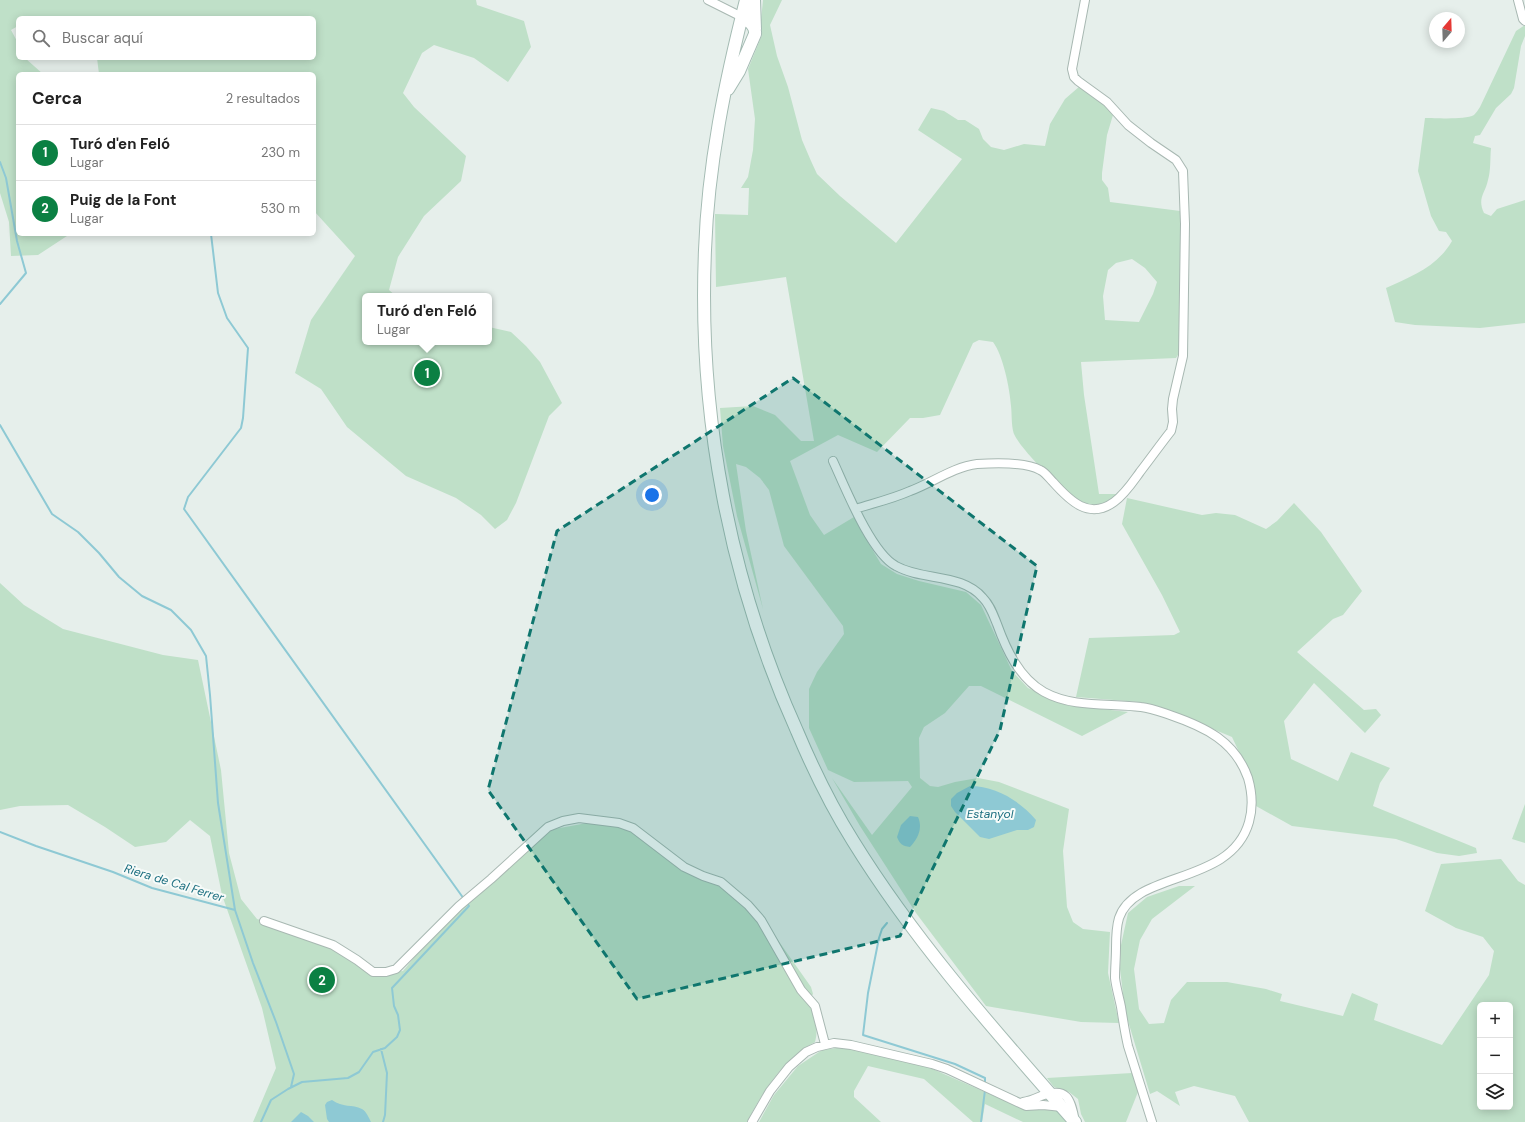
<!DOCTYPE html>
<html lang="es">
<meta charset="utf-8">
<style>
:root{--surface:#fff;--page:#f2f2f2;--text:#222;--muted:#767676;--line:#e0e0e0;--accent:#0b8043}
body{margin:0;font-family:"DM Sans",sans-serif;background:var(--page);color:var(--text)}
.controls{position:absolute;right:12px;bottom:12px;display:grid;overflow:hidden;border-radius:6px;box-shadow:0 2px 10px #0003}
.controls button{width:36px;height:36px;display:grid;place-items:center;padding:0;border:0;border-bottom:1px solid var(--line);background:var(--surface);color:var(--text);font:20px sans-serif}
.compass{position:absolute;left:1429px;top:12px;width:36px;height:36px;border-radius:50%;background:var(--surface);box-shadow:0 2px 10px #0003;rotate:19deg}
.you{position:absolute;left:652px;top:495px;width:14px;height:14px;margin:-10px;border:3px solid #fff;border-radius:50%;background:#1a73e8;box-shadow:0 0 0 6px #1a73e833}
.badge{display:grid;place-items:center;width:26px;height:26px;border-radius:50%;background:var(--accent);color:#fff;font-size:13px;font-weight:700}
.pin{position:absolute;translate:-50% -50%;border:2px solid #fff;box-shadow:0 1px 4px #0006}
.popup{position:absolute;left:362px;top:293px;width:130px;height:52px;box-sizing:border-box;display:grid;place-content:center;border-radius:6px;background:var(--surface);filter:drop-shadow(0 1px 3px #0005);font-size:13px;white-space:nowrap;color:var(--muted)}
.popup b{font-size:15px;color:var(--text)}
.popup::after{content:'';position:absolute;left:50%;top:100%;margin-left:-8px;border:8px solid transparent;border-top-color:var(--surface)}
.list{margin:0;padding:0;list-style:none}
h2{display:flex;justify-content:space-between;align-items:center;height:52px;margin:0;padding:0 16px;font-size:17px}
h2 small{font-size:13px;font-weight:400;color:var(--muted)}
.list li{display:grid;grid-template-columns:26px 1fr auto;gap:12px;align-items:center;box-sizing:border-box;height:56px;padding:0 16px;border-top:1px solid var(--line)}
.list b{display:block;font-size:15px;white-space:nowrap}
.list p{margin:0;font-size:13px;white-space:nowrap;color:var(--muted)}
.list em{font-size:13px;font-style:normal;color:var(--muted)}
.icon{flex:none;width:22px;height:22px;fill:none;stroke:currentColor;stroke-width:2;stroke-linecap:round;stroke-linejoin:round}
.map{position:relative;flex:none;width:1525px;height:1122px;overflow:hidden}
.search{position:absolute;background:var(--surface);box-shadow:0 2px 10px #0003;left:16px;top:16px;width:300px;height:44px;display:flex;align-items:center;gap:10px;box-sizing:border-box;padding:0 14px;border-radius:6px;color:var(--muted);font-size:15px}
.panel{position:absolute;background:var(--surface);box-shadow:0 2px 10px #0003;left:16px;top:72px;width:300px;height:164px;border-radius:6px}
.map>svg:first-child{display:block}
.green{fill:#bfe0c8;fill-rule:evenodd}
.water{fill:#8ec9d4}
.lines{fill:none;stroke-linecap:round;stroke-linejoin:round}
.stream{stroke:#8ec9d4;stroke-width:2}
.minor-casing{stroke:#a8b8b2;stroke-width:10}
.secondary-casing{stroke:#a4bbb3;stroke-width:14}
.minor{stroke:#fff;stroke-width:8}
.secondary{stroke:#fff;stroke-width:12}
.marked{fill:#0f766e;fill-opacity:0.2;stroke:#0f766e;stroke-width:3;stroke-dasharray:8 5;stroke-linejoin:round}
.labels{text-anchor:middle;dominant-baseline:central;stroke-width:4;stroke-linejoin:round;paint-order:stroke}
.water-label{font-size:12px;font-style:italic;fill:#1c6f80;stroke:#f7fbf9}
</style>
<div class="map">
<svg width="1525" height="1122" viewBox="0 0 1525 1122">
<rect width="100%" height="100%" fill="#e6efeb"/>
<path class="green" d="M0,0H476L477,5L524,21L531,47L508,82L474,58L434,45L422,53L403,93L414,107L466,156L461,181L424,216L398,257L389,290L396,296H365V342H489V327L511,332L526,346L540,362L562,403L549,416L516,503L507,520L495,529L481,515L456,498L406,476L347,427L321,389L295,373L311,320L355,256L314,211V74H99L97,58H314V18H18V26L11,30L18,43V58H25L43,74H45H18V234H70L38,255L11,256L9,222L0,193Z
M763,0H782L770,25L777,56L788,87L802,140L811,161L817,174L840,196L896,243L962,159L918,130L931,108L944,111L958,120H965L979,129L983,139L991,147L1004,150L1024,144L1045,146L1050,124L1065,99L1080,86L1104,105L1113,115L1107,135L1102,173V180L1108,188L1110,202L1188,212L1184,346L1176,358L1081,362L1084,395L1099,494H1117C1110,500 1102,506 1093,506C1074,505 1024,453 1015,436C1011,430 1012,413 1011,406C1010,389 1003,355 993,342L979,340L973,343L940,415L923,418H910L877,452L838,435L790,461L810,515L824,535L854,517L863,534L881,564L897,574L919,581L966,592L981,605L1012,671L1028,688L1067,705L1128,712L1082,736L981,686H969L945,713L924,727L919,738L920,778L930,786L938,787L955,782L978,778L999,782L1069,809L1063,851L1067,907L1073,922L1083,929L1110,932L1108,973L1119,1023L1081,1022L986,1006L916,913L860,826L832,778L872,835L912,787L908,781L854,782L828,770L809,728V689L817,672L844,634L843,626L784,546L769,490L760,478L746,467L736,464L746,531L763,609L737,516L723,446L720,408L753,406L775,415L801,441H814L786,277L716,287L715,214L748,215L749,188H741L748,177L753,150L755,119L748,69L762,35L761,20ZM1132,259L1145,268L1157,282L1153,294L1139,322L1105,320L1103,296L1108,270L1116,263Z
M1525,25V36L1521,46L1514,88L1511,94L1496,108L1480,135L1475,136L1473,143L1491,148C1490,158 1491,170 1488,180C1485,194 1477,198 1484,213L1491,216L1497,209L1525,200V323L1480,328L1415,325L1395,322L1386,288C1412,276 1437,267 1452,241L1446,232L1439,231L1431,216L1418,171L1425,118C1436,118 1465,120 1474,115C1476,113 1478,110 1480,107L1516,31Z
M1127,498L1202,515L1216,513L1235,515L1266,529L1277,521L1294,503L1321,532L1362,591L1343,615L1333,619L1297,652L1364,710L1376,709L1381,715L1365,733L1314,683L1284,721L1291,759L1338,781L1351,752L1390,768L1380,783L1373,806L1476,848L1477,853L1459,856L1437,853L1396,839L1292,826L1256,806L1249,773L1232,737L1160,707L1139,702L1076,697L1089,638L1174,635L1180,632L1162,595L1122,524Z
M0,583L24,605L63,629L163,655L198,660L221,770L229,853L241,899L257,919L277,925L343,952L380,973L403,971L436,931L549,830L587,823L628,828L697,872L728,887L775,936L811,987L813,994L808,1001C815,1014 819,1028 815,1042C782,1060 764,1090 747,1122H253L276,1068L262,1008L222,895L210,836L190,820L166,842L135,847L105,827L68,805L20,806L0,810Z
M1525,804V843L1512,839Z
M1501,859L1518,881L1525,885V1122H1249L1235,1096L1194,1086L1175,1092L1180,1106L1157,1091L1150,1094L1125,1011L1120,969L1121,945L1128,913L1147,897L1179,886H1195L1152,919L1140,940L1134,969L1139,1009L1149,1024L1164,1023L1171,1000L1187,982H1227L1266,989L1282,994L1280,1001L1343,1016L1352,993L1378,1004L1374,1020L1442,1045L1489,975L1494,951L1483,937L1456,928L1425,911L1441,864ZM1480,1005H1510V1107H1480Z
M837,1048L851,1049L928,1067L1024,1109C1034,1110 1046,1106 1056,1110C1061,1112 1065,1119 1068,1122H1023L985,1104L982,1122H973L924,1079L868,1066L854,1091V1097L881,1122H759L774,1095L798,1066L822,1050Z
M1132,1073L1138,1092L1126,1122H1085L1081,1114L1078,1099L1069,1092L1054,1087L1047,1078Z"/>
<path class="water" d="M970,786C996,786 1020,801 1036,820L1034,827L1028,830H1017L989,839L980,837L955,812L951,806V799L957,793Z
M910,816L918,817C923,828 918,839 910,847C902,846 900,844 897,837L901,825Z
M332,1100C343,1108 352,1104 362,1109C366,1111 369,1118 371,1122H329L327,1119L325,1105L327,1102Z
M301,1112L308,1116L314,1122H291Z"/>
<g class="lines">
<path class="stream" d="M0,162L6,178L17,241L26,273L0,304
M211,234L218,293L227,318L248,348L243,418L241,428L188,497L184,509L464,899
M0,425L52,514L78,532L99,553L119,577L142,596L171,610L191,630L206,656L210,695L218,803L235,910
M0,832L36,846L113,872L152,888L235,910L253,963L276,1022L294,1074L291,1087
M887,923L882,929L879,938L868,993L863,1035L955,1064L985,1078V1083
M381,1049L387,1073L385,1115L383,1122
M261,1122L271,1100L288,1089L302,1082L348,1078L359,1072L373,1052L385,1048L397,1037L400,1030L398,1015L394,1006L392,988L469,906L467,903
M981,1122L985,1090"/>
<defs>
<path id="minor" d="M708,0L742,17
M1518,0L1523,19L1525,21
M833,461C845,487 871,553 896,566C923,581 962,573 983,598C990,605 993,614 997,624C1006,649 1019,678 1044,692C1073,708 1109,703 1141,707C1151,708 1161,712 1170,715C1205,727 1235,741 1248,778C1252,792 1253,808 1249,822C1231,886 1135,870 1119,918C1116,928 1116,938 1116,948C1116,958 1115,968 1115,978C1116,987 1119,997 1121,1007C1123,1020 1125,1033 1128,1046C1136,1072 1144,1097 1152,1122
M855,509C874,503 892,499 910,491C932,483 953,467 977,464C993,463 1026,462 1040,470C1045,472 1049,478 1053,482C1070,501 1089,520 1114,502C1125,494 1132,483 1140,472C1150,459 1160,445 1171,431L1173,422L1172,409L1173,399L1183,356L1185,224L1183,171L1176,160L1151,143L1128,125L1107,102L1078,81L1074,77L1072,69L1085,0
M264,921L333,945L357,960L373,972H386L396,969L459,906L491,879L548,827L563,821L579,818L619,823L633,828L684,867L703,876L721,882L748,905L761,920L801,990L815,1006L825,1044
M1023,1102C1030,1101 1034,1099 1041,1096C1067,1086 1071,1099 1075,1122
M752,1122L770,1091L789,1067L806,1052L817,1047L834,1043L851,1045L932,1064L947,1069L1026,1106L1043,1105L1062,1107"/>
<path id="secondary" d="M746,0C725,82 708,165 705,250C698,414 729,580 797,731C813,769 831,806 853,841C916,943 996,1032 1075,1122
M754,0L755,29
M728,89L739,71L755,34C756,25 748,21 742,17"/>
</defs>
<use href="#minor" class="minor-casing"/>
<use href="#secondary" class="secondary-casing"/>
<use href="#minor" class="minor"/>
<use href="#secondary" class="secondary"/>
</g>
<path class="marked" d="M793,378L1037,566L1000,730L900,936L637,999L488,790L557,531Z"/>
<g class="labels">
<g class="water-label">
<text x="990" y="814">Estanyol</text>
<text transform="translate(174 883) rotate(17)">Riera de Cal Ferrer</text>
</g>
</g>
</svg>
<div class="controls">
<button>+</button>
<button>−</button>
<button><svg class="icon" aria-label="layers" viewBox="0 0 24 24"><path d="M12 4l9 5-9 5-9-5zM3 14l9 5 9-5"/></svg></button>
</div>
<svg class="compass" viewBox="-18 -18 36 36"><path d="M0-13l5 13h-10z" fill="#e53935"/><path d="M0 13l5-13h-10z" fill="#767676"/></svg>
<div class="you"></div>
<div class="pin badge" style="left:427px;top:373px">1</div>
<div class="popup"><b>Turó d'en Feló</b>Lugar</div>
<div class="pin badge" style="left:322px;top:980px">2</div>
<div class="search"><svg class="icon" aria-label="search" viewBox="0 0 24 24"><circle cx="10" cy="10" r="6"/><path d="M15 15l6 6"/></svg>Buscar aquí</div>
<section class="panel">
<h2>Cerca<small>2 resultados</small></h2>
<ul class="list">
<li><span class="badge">1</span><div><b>Turó d'en Feló</b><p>Lugar</p></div><em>230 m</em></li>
<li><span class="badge">2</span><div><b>Puig de la Font</b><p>Lugar</p></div><em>530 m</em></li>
</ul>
</section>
</div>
